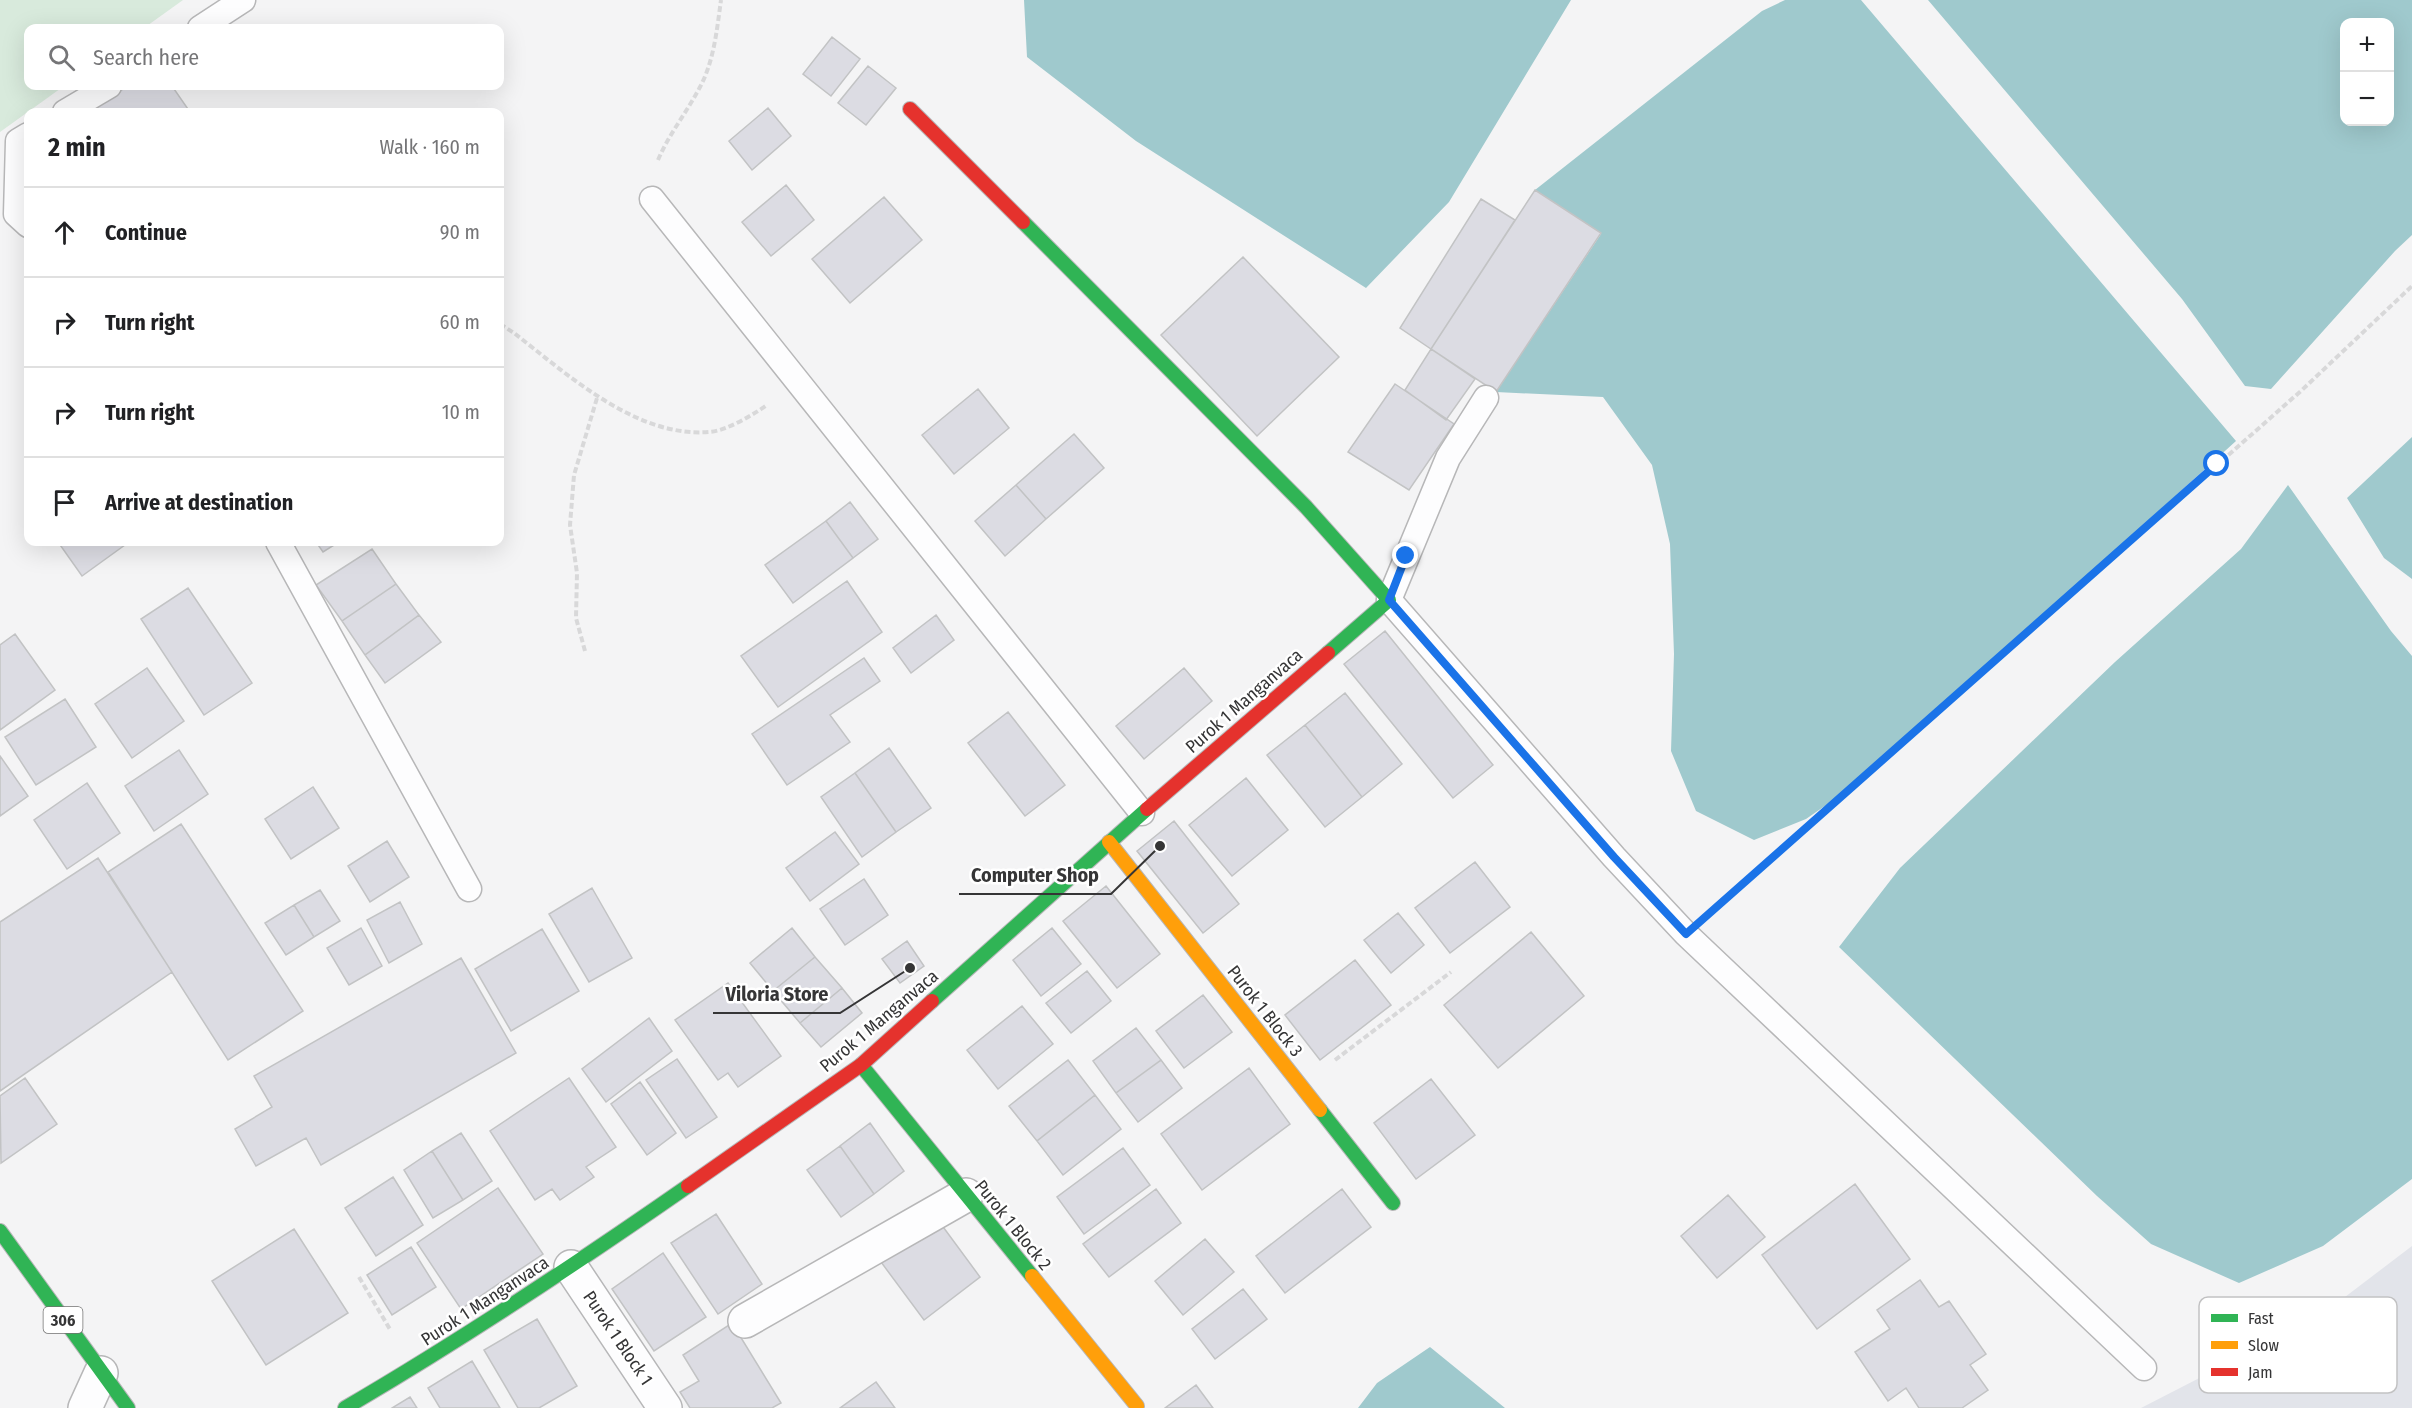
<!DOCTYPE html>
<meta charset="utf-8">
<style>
:root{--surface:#fff;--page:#f2f2f2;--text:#202124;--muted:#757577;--line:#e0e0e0}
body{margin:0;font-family:"Fira Sans Condensed",sans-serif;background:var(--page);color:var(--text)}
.controls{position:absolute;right:18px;top:18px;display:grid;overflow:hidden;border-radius:12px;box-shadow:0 6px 24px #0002}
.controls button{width:54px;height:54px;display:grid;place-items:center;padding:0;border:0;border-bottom:2px solid var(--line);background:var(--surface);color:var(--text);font:30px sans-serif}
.stop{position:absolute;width:18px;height:18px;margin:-14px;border:4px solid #1a73e8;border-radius:50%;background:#fff}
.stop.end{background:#1a73e8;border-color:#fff;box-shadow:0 2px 6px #0008}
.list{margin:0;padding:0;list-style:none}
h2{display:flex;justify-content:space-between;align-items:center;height:78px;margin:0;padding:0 24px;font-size:26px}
h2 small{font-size:20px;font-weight:400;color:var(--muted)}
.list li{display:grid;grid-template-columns:39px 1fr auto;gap:18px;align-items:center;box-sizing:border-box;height:90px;padding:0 24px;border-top:2px solid var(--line)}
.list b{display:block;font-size:22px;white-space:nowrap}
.list em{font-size:20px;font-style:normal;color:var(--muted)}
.icon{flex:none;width:33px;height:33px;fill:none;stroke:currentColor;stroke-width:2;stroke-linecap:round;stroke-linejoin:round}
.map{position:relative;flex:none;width:2412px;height:1408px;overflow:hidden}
.search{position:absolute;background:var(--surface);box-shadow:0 6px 24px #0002;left:24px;top:24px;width:480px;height:66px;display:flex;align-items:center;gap:15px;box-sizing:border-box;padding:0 21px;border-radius:12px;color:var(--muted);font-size:22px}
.panel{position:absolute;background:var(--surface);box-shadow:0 6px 24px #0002;left:24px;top:108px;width:480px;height:438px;border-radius:12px}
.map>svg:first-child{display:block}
.built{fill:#e2e4ea}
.green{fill:#d8eadc}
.water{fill:#9fc9cd;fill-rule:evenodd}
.building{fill:#dcdce3;stroke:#c2c3c4;stroke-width:1.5}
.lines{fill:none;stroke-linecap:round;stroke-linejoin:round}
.lane-casing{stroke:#b7b7b8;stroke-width:27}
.street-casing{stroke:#b7b7b8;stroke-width:36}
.fast-casing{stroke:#b7b7b8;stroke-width:16}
.slow-casing{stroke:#b7b7b8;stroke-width:16}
.jam-casing{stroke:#b7b7b8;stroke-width:16}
.path{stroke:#d8d8d9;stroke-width:4;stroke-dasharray:6 3;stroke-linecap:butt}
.lane{stroke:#fdfdfe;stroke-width:24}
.street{stroke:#fdfdfe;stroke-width:33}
.fast{stroke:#30b455;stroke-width:14}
.slow{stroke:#ff9f0a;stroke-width:14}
.jam{stroke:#e5322d;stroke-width:14}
.route{stroke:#1a73e8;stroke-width:8}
.labels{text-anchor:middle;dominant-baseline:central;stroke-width:5;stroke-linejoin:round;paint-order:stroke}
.shield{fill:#fff;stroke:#727272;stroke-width:1.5}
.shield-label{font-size:16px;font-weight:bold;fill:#353536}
.street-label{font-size:18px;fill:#353536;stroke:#fff}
.key{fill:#fff;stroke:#c2c2c3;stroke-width:1.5}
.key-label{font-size:16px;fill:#353536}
.leader{fill:none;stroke:#353536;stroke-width:2}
.callout-dot{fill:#353536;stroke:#fff;stroke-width:2}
.callout-label{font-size:20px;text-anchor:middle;font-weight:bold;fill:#353536;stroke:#fff;stroke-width:5;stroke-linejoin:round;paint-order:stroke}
</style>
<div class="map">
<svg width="2412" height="1408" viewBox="0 0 2412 1408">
<rect width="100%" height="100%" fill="#f4f4f5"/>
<path class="built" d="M2412,1246V1408H2141L2320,1316Z"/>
<path class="green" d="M0,0H183L144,28H28V86H64L0,132Z"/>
<path class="water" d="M1024,0H1571L1449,202L1366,288L1136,141L1027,57Z
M1785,0H1861L2236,441L1858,783L1806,819L1754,840L1696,811L1671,751L1674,654L1670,544L1652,465L1603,397L1496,392L1601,234L1535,190L1762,11Z
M1928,0H2412V235L2395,251L2271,389L2245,386L2182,299ZM2344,22H2390V122H2344Z
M2412,437V579L2384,558L2347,498Z
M2288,485L2391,631L2412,656V1179L2323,1246L2239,1283L2151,1244L2097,1196L1839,947L1900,868L2115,662L2241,549Z
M1430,1347L1505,1408H1358L1377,1383Z"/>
<path class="building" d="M832,37L860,59L831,96L803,74Z
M868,66L896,88L866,125L838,103Z
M128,86H172L190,112H85Z
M768,108L791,136L752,170L729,141Z
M786,185L814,220L771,256L742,222Z
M1535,190L1601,233L1496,392L1431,349Z
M884,197L922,240L850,303L812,259Z
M1481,199L1515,220L1431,349L1400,328Z
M1243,257L1339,357L1257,436L1161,335Z
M1431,349L1475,379L1446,420L1405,390Z
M1395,384L1454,424L1409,490L1348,452Z
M978,389L1009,428L954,474L922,435Z
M1074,434L1104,468L1046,519L1016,485Z
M1016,485L1046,519L1005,556L975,521Z
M850,502L878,539L853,558L826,521Z
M826,521L853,558L793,603L765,565Z
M58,542H129L82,576Z
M316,542H339L323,552Z
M372,549L396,584L342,621L316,585Z
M847,581L882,632L778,707L741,656Z
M396,584L419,615L365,655L342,621Z
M188,588L252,683L204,715L141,619Z
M419,615L441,642L385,683L365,655Z
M936,615L954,640L911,673L893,648Z
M1385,631L1493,765L1453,798L1344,664Z
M15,634L55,690L0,730V645Z
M864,658L880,681L830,715L850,742L787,785L752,734Z
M147,668L184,721L132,758L95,704Z
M1184,668L1212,701L1144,759L1116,726Z
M1345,693L1402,764L1362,797L1305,725Z
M65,699L96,747L36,785L5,737Z
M1008,712L1065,785L1025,816L968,743Z
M1305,725L1362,797L1325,827L1267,755Z
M889,748L931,808L896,832L855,773Z
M179,750L208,794L154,831L125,786Z
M0,756L28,796L0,816Z
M855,773L896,832L862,857L821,797Z
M1246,778L1288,830L1232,876L1189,825Z
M87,783L120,833L67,869L34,820Z
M313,787L339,828L291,859L265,819Z
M1174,821L1239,904L1203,933L1137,851Z
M181,824L303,1011L228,1060L108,872Z
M835,832L859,864L810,901L786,868Z
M387,841L409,877L370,902L348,866Z
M98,858L172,972L0,1091V922Z
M1475,862L1510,907L1450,953L1415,908Z
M864,879L888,915L845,945L820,909Z
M1106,886L1160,954L1117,988L1063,921Z
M592,888L632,958L589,982L549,914Z
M320,890L340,921L314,937L294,905Z
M400,902L422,944L389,963L367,920Z
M294,905L314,937L286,955L265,923Z
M1398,913L1424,945L1391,973L1364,940Z
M361,928L382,966L349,985L327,948Z
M792,928L815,957L773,991L750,963Z
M1052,928L1081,964L1041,996L1013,960Z
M542,929L579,991L511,1031L475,969Z
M1531,932L1584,996L1498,1068L1444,1005Z
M907,941L924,966L900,983L882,959Z
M815,957L842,988L800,1023L773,991Z
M461,958L516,1053L321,1165L306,1138L256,1166L235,1129L272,1107L254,1076Z
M1355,960L1391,1005L1320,1060L1285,1015Z
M1087,971L1111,1001L1071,1033L1046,1003Z
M728,983L781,1056L738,1087L728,1073L718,1080L675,1020Z
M842,988L862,1013L821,1047L800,1023Z
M1203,995L1232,1032L1184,1068L1156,1031Z
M1022,1006L1053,1044L998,1089L967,1050Z
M649,1018L672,1051L606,1102L582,1069Z
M1136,1028L1161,1060L1116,1093L1093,1061Z
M677,1059L717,1117L686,1138L646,1080Z
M1068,1060L1095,1095L1037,1141L1009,1106Z
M1161,1060L1182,1088L1138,1122L1116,1093Z
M1249,1068L1290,1124L1202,1190L1161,1134Z
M25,1078L57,1124L1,1163L0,1096Z
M569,1078L616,1147L586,1167L594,1177L560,1200L552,1189L535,1200L490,1131Z
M1431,1079L1475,1135L1416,1179L1374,1123Z
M640,1082L676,1133L647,1155L611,1104Z
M1095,1095L1121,1129L1063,1175L1037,1141Z
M870,1123L904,1171L874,1194L840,1146Z
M461,1133L492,1181L463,1200L432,1151Z
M840,1146L874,1194L841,1217L807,1170Z
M1123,1148L1150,1185L1084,1234L1057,1197Z
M432,1151L463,1200L433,1218L404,1170Z
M393,1177L423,1225L376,1256L345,1208Z
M1855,1184L1910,1259L1817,1329L1762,1255Z
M498,1188L543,1254L461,1309L417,1243Z
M1156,1189L1181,1223L1109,1277L1083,1244Z
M1342,1189L1371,1227L1285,1293L1256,1256Z
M1728,1195L1765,1237L1717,1278L1681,1236Z
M716,1214L762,1284L718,1314L671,1243Z
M938,1220L980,1277L924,1320L881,1262Z
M294,1229L348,1313L266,1365L212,1281Z
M1205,1239L1234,1272L1183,1315L1155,1281Z
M411,1247L436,1287L392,1315L367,1275Z
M663,1253L706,1317L654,1351L612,1289Z
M1920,1280L1939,1307L1949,1301L1986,1354L1970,1365L1988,1390L1962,1408H1919L1906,1388L1888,1401L1855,1352L1890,1329L1877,1310Z
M1243,1289L1267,1319L1215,1359L1192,1329Z
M537,1319L577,1386L539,1408H518L484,1350Z
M732,1323L781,1403L772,1408H690L680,1392L699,1381L683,1355Z
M472,1361L500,1408H440L428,1388Z
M876,1382L895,1408H840Z
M1196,1385L1213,1408H1165Z
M410,1397L417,1408H392Z"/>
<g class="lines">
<defs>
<path id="lane" d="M200,28L243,0
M65,112L109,86
M28,135L18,141L16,214L28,225
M652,199L1142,813
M1486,398L1448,458L1389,600L1614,857L1686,934L2144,1368
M278,542L469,889"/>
<path id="street" d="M571,1267L665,1408
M745,1321L966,1195
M85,1408L101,1373"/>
<path id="fast" d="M1023,222L1306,507L1389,600L1328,653
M932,1001L1147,809
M861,1065L1032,1276
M1320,1110L1393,1203
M0,1231L128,1408
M345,1408C463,1339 576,1264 688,1186"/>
<path id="slow" d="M1109,842L1320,1110
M1032,1276L1137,1406"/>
<path id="jam" d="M910,109L1023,222
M1147,809L1328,653
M688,1186L861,1065L932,1001"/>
</defs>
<use href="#lane" class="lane-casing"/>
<use href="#street" class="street-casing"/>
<use href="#fast" class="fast-casing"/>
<use href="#slow" class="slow-casing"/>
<use href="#jam" class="jam-casing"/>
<path class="path" d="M658,160C669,134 687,112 700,87C714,61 717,29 721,0
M500,324L514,333C567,374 636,438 709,432C726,431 753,415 767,405
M585,651L576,618L577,573L570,525L574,475L597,398
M1716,908L2302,390L2412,286
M1335,1060L1451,972
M359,1277L391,1331"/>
<use href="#lane" class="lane"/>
<use href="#street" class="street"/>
<use href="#fast" class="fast"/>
<use href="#slow" class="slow"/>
<use href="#jam" class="jam"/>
</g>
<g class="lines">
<path class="route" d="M1406,556L1389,600L1614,857L1686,934L2217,464"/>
</g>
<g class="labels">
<rect class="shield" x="43.5" y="1307" width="39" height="26" rx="4.5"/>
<g class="shield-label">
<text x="63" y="1320">306</text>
</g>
<g class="street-label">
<text transform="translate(1244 701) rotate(-41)">Purok 1 Manganvaca</text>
<text transform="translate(1265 1011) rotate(52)">Purok 1 Block 3</text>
<text transform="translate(879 1021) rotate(-40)">Purok 1 Manganvaca</text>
<text transform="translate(1013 1225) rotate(51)">Purok 1 Block 2</text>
<text transform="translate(485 1301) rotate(-33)">Purok 1 Manganvaca</text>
<text transform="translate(618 1338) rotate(56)">Purok 1 Block 1</text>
</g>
</g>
<rect x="2199" y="1297" width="198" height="96" rx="9" class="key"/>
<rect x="2211" y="1314" width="27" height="8" fill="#30b455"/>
<rect x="2211" y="1341" width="27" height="8" fill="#ff9f0a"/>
<rect x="2211" y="1368" width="27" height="8" fill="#e5322d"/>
<g class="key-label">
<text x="2248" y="1324">Fast</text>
<text x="2248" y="1351">Slow</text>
<text x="2248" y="1378">Jam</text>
</g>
<path class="leader" d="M1160 846L1111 894H959M910 968L840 1013H713"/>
<g class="callout-dot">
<circle cx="1160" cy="846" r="6"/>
<circle cx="910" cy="968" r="6"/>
</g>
<g class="callout-label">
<text x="1035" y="882">Computer Shop</text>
<text x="777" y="1001">Viloria Store</text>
</g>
</svg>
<div class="controls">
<button>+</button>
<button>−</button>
</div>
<div class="stop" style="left:2217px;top:464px"></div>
<div class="stop end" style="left:1406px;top:556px"></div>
<div class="search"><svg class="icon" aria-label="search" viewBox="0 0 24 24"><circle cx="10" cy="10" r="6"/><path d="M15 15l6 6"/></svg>Search here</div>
<section class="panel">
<h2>2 min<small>Walk · 160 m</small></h2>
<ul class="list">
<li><svg class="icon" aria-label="ahead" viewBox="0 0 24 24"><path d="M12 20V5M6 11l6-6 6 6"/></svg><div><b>Continue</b></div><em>90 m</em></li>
<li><svg class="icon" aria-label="right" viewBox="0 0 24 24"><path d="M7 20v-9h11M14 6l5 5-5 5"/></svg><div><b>Turn right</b></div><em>60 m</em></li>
<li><svg class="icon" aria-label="right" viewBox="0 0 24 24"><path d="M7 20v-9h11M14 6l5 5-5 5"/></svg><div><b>Turn right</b></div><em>10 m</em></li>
<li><svg class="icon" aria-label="arrive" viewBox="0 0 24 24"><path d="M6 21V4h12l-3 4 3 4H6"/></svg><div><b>Arrive at destination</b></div></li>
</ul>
</section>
</div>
